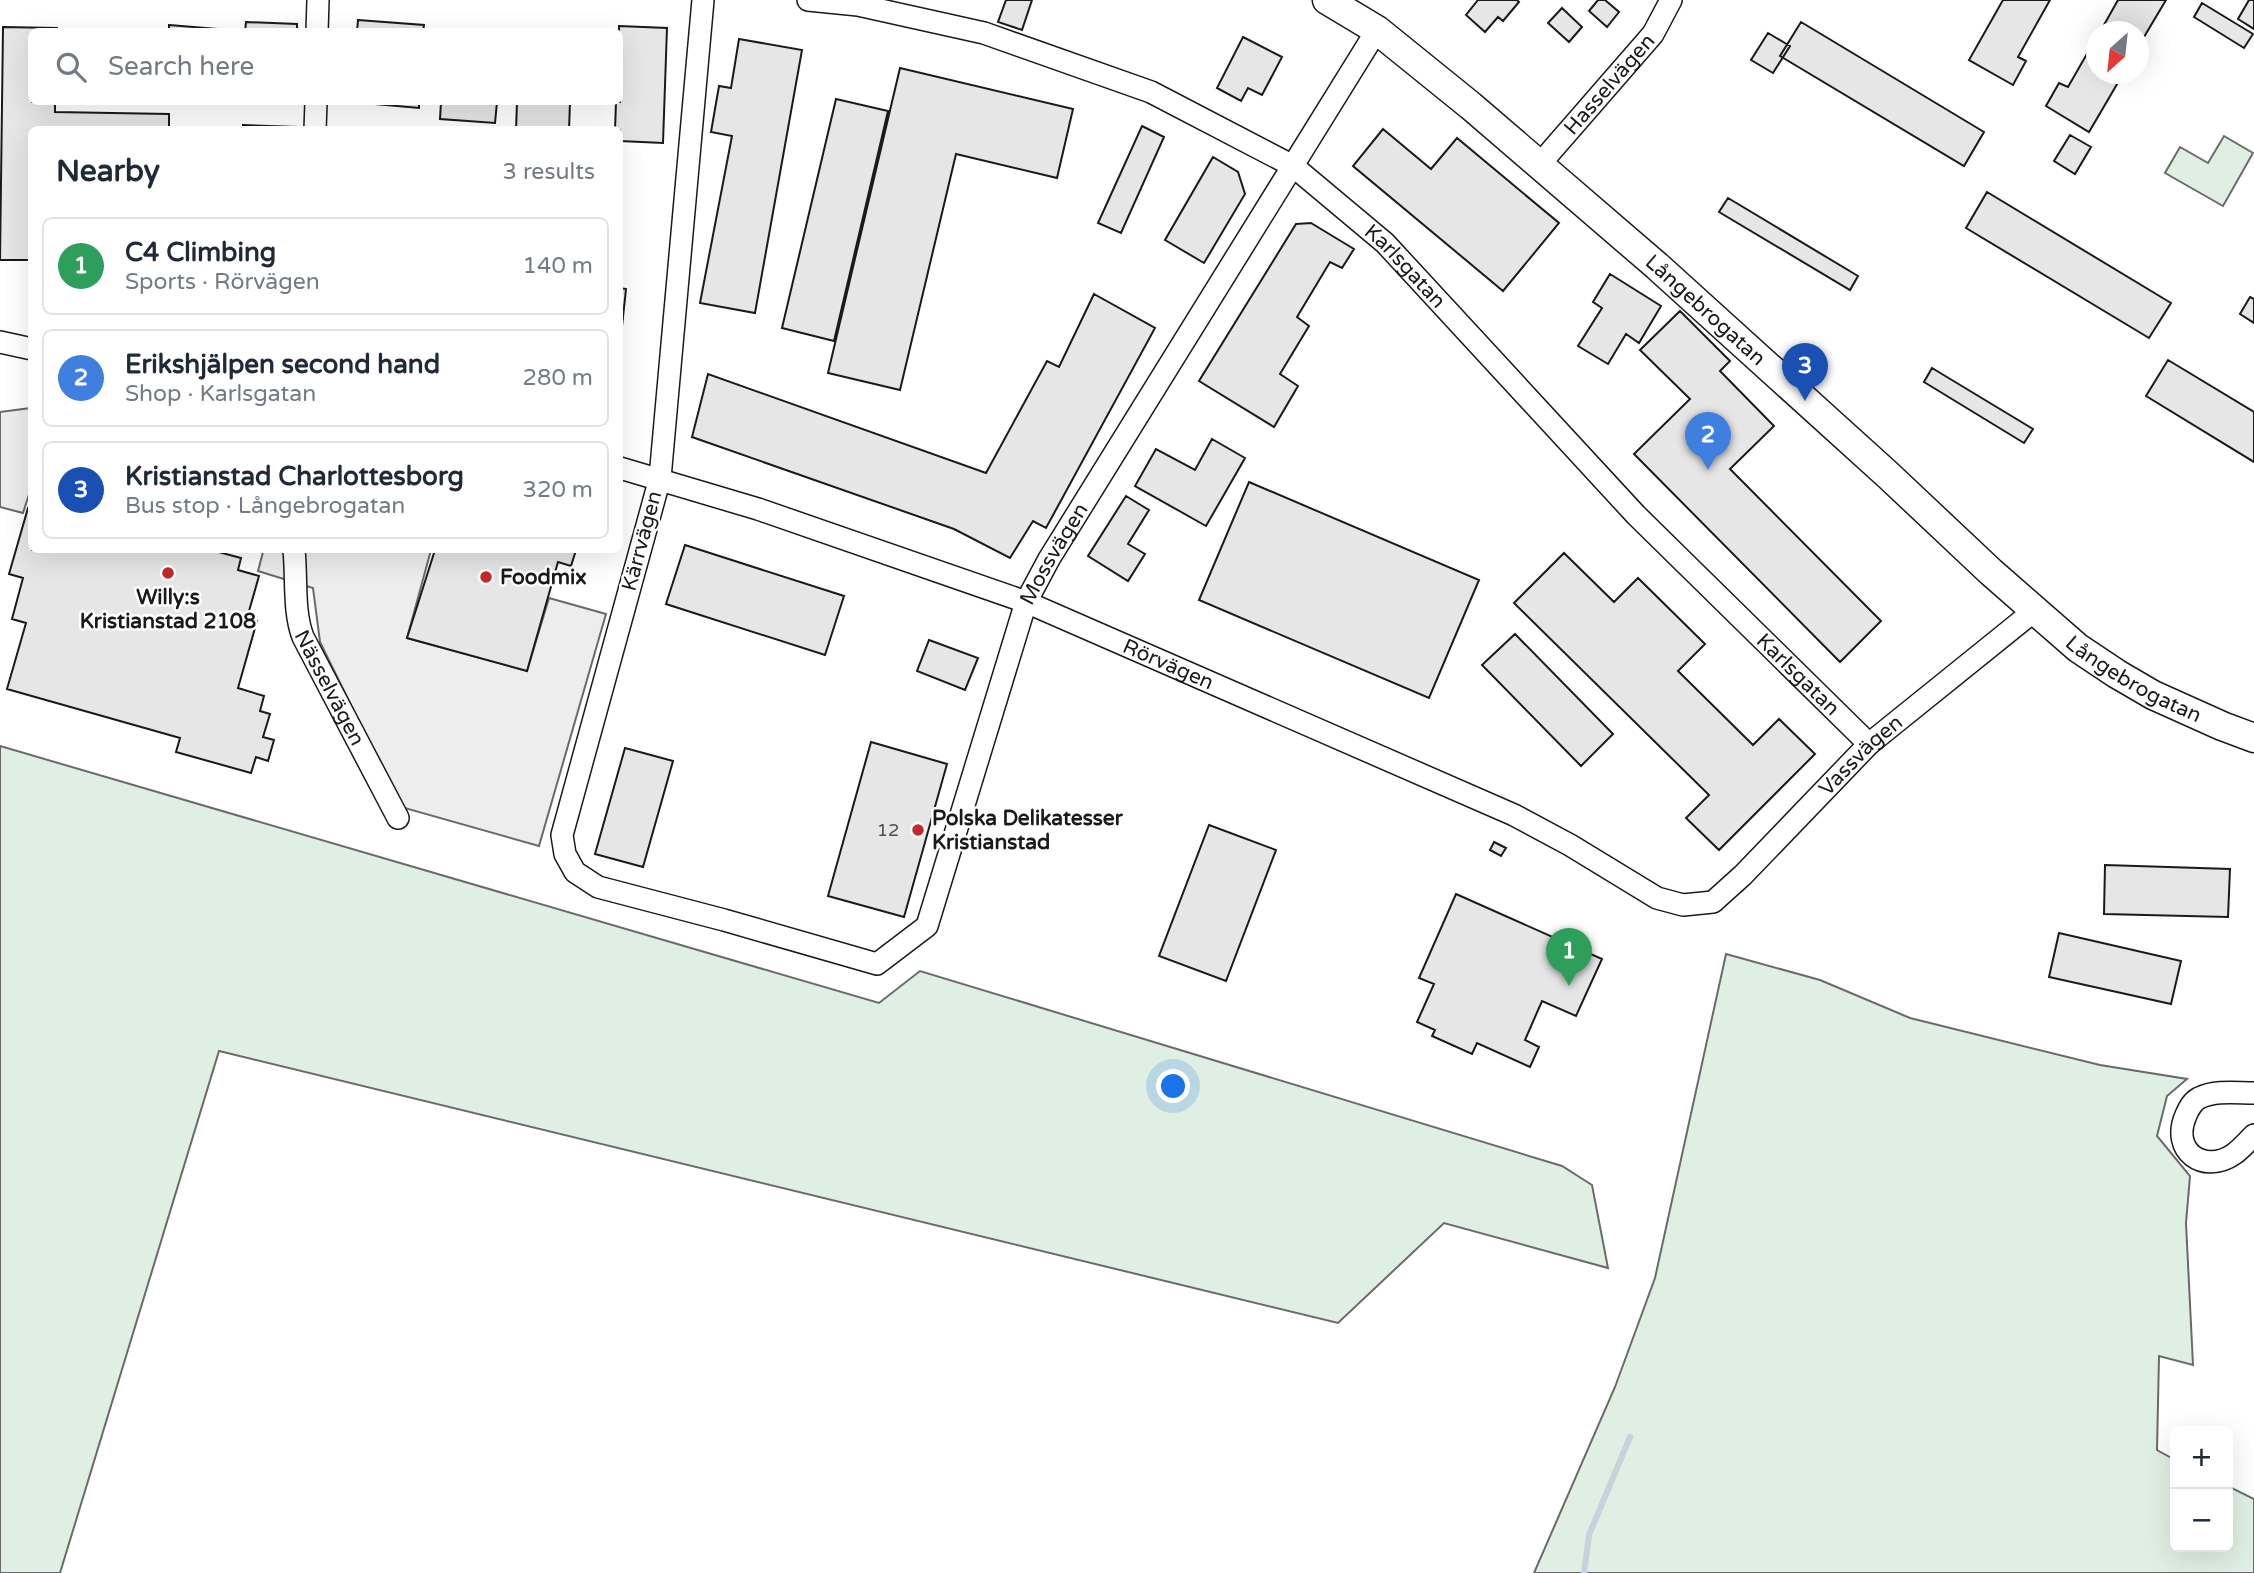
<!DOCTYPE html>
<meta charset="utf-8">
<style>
:root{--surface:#fff;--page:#f2f2f3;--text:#1f2937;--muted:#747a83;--line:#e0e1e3;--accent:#c62828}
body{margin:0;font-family:"Varela Round",sans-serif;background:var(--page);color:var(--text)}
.controls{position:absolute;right:21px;bottom:21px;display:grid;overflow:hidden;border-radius:10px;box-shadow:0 7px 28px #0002}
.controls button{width:63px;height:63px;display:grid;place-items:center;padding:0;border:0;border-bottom:2px solid var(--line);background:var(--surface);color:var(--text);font:35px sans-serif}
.compass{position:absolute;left:2086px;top:21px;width:63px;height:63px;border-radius:50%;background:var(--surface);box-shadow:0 7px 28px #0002;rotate:207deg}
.you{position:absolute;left:1174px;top:1087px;width:24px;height:24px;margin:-18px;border:5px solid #fff;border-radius:50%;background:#1a73e8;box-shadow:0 0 0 10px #1a73e833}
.badge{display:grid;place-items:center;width:46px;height:46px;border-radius:50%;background:var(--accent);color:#fff;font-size:23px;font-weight:700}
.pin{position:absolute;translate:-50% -58px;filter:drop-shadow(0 2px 4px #0008)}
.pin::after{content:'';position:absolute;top:37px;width:24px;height:21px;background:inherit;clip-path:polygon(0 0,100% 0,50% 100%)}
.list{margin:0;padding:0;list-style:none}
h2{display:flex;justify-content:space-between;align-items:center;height:91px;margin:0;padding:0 28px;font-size:30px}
h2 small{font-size:23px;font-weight:400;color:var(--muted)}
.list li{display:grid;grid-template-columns:46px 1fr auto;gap:21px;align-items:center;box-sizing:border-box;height:98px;margin:0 14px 14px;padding:0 14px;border:2px solid var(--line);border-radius:10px}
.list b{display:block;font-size:26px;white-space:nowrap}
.list p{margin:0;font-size:23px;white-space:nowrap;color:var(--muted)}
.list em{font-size:23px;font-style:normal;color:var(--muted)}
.icon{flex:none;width:38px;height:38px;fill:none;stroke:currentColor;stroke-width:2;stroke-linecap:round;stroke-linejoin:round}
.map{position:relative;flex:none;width:2254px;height:1573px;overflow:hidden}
.search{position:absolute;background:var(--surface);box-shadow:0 7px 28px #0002;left:28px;top:28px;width:595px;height:77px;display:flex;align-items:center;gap:18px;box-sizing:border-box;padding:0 24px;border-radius:10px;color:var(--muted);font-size:26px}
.panel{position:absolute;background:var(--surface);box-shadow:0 7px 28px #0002;left:28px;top:126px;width:595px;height:427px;border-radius:10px}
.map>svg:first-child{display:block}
.green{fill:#e0efe3;stroke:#6a6a6a;stroke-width:2}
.parking{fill:#ededed;stroke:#6a6a6a;stroke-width:2}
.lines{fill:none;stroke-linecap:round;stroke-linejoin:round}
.stream{stroke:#c6d2dc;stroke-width:6}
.building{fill:#e6e6e6;stroke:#1a1a1a;stroke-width:2}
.minor-casing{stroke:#1a1a1a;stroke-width:24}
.major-casing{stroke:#1a1a1a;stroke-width:31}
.minor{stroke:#fff;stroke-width:21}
.major{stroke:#fff;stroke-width:28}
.poi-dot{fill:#c62828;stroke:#fff;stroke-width:2.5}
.labels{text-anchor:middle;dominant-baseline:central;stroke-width:5;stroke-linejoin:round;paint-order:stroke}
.number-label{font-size:18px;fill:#4d4d4d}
.street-label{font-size:21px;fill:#1a1a1a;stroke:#fff}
.poi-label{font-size:21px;font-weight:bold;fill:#1a1a1a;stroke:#fff;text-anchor:start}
</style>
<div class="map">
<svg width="2254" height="1573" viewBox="0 0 2254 1573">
<rect width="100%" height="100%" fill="#fff"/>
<path class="green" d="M2224,136L2253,153L2223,206L2165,173L2180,147L2208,163Z
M0,746L879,1003L920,971L1562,1166L1592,1185L1608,1268L1444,1223L1338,1323L219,1051L60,1573H0Z
M1726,954L1820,980L1910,1018L2100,1065L2187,1079L2167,1096L2157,1136L2190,1176L2186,1223L2193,1365L2159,1356L2157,1450L2175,1460V1547H2228V1486L2254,1499V1573H1534L1615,1387L1655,1278Z"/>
<path class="parking" d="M31,408V488L23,513L0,507V412Z
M254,550H431L407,638L527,671L549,598L606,614L539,846L401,807L320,642L313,588L258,571L263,552Z"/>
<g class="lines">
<path class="stream" d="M1584,1573L1589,1535L1630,1437"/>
</g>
<path class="building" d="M1006,0H1032L1022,30L998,22Z
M1478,0H1517L1519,2L1503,21L1498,17L1485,32L1466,15Z
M1598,0H1605L1619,12L1607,27L1589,11Z
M2003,0H2050L2018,57L2026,61L2013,85L1969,60Z
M2118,0H2166L2138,47V32H2100Z
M2249,0H2254V29L2238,19Z
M2202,3L2253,34L2244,48L2194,17Z
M1562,8L1582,27L1569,42L1548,23Z
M358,20L424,25L423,32H357Z
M246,22L297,24V32H245Z
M1801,22L1984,132L1964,166L1780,56Z
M169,25L229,30V32H169Z
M619,26L667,28L663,143L620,141V130H615L616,102H620Z
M3,27L57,28V32H32V102H55V112L169,114V130H32V260H0Z
M1768,33L1790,46L1773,73L1751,60Z
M1243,37L1282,57L1262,95L1248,88L1241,101L1217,88Z
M2096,38V74H2123L2089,132L2046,106L2059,83L2068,87Z
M739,39L802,50L755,313L700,303L732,136L711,132L719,86L731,88Z
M900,68L1073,109L1057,178L956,154L900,390L828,373Z
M836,99L888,111L834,341L782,328Z
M352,102H419V108Z
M441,102H497L495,123L440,119Z
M517,102H570L569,130H516Z
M243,125L297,127V130H243Z
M1142,126L1164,137L1121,233L1098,223Z
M1383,129L1431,169L1457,138L1559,223L1503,291L1353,166Z
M2070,135L2091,147L2075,174L2054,161Z
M1213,157L1238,172L1245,194L1204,263L1165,240Z
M1987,192L2171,303L2149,338L1966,228Z
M1728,198L1858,276L1850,290L1719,212Z
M1311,223L1354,249L1342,268L1330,262L1297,317L1309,326L1280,374L1298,386L1274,427L1199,381L1296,224Z
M1610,274L1661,306L1639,343L1626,334L1608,364L1578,346L1602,308L1593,302Z
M620,288L626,289L620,345Z
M1094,294L1155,328L1046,528L1033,521L1010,558L954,529L692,437L708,374L986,473L1047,361L1059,367Z
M2250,297L2254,299V323L2240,314Z
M1680,311L1730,361L1720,371L1774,426L1730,469L1881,621L1840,662L1634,454L1690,399L1640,350Z
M2168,360L2254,412V462L2146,396Z
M1932,368L2033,429L2024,443L1924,382Z
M1212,439L1245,458L1206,526L1135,486L1156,449L1195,470Z
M1249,482L1479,580L1429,698L1199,600Z
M1126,496L1149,510L1128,544L1145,554L1128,581L1088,556Z
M28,508L32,509V550H211L241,558L238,570L259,576L247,618L257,621L238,688L264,696L260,711L270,714L263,737L274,740L268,761L256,757L251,773L176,752L180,738L7,689L26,623L12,619L23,578L9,574Z
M685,545L844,596L825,655L666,604Z
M435,550H576L571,566L558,562L527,671L407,638Z
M1564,553L1614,602L1638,578L1705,644L1678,671L1753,745L1779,719L1815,754L1719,850L1686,818L1709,795L1514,603Z
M1515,634L1613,734L1581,766L1482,665Z
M929,640L978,658L965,690L917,671Z
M871,742L947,764L904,917L828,896Z
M625,748L673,761L643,867L595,854Z
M1209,825L1276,850L1226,981L1159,956Z
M1494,842L1506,848L1501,856L1490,850Z
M2105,865L2230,869L2228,917L2104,914Z
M1456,894L1602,959L1576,1016L1542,1001L1525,1040L1539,1047L1530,1067L1477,1043L1472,1054L1432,1036L1435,1030L1417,1022L1434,984L1419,978Z
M2059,933L2181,961L2171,1004L2049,977Z"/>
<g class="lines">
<defs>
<g id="minor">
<path id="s1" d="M703,0L660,478L562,835L565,854L575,872L598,887L724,920L877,964L927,926L1026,602L1049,559L1377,30"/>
<path id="s2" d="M808,0L858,5L984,33L1151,92L1293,166L1385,243L1636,515L1869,744"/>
<path d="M317,32L318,0"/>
<path d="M315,130L316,102"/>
<path id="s3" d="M1539,165L1653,34L1671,0"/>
<path d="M0,342L32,349"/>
<path id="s4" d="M620,468L758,509L1026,602L1514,815L1570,845L1657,898L1683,905L1713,902L1743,875L1869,744L2034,611"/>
<path id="s5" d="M294,550C297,578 293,611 303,637L398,818"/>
<path d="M2254,1093C2236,1093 2216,1090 2199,1098C2192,1102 2189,1108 2186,1115C2170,1151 2204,1175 2234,1154C2241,1149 2247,1142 2254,1135"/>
</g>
<g id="major">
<path id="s6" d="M1327,0L1377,30L1471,106L1657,266L1888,475L1991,572L2078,648L2117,674L2153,695L2222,726L2254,738"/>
</g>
</defs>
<use href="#minor" class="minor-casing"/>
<use href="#major" class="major-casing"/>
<use href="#minor" class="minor"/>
<use href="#major" class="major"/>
</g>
<g class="poi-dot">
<circle cx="168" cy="573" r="7"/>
<circle cx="486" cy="577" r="7"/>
<circle cx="918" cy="830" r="7"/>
</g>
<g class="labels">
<g class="number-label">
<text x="888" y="830">12</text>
</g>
<g class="street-label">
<text stroke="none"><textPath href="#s3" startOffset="107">Hasselvägen</textPath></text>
<text stroke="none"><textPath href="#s2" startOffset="667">Karlsgatan</textPath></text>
<text stroke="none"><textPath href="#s6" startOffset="490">Långebrogatan</textPath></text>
<text transform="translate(642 541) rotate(-75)">Kärrvägen</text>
<text stroke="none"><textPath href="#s1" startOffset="1664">Mossvägen</textPath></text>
<text stroke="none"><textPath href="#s4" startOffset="583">Rörvägen</textPath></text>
<text stroke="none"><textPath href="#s2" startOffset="1234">Karlsgatan</textPath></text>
<text stroke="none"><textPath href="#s6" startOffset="1057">Långebrogatan</textPath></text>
<text stroke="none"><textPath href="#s5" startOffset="145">Nässelvägen</textPath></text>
<text stroke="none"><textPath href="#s4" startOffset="1391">Vassvägen</textPath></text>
</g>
<g class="poi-label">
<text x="500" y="577">Foodmix</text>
<text x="168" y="597" text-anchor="middle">Willy:s<tspan x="168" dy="24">Kristianstad 2108</tspan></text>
<text x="932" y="818">Polska Delikatesser<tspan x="932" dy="24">Kristianstad</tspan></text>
</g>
</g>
</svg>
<div class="controls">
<button>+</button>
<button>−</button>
</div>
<svg class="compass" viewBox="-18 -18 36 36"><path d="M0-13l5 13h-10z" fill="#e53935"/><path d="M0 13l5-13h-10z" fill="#747a83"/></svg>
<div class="you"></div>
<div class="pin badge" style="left:1569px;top:986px;background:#2e9e5b">1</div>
<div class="pin badge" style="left:1708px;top:470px;background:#3f7fe0">2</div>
<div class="pin badge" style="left:1805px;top:401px;background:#1a4fb4">3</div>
<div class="search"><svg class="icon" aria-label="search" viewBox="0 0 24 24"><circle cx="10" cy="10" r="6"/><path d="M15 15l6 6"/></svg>Search here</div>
<section class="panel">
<h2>Nearby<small>3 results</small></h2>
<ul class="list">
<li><span class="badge" style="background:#2e9e5b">1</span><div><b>C4 Climbing</b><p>Sports · Rörvägen</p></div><em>140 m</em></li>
<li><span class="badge" style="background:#3f7fe0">2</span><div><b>Erikshjälpen second hand</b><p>Shop · Karlsgatan</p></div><em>280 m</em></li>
<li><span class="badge" style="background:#1a4fb4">3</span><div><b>Kristianstad Charlottesborg</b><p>Bus stop · Långebrogatan</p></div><em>320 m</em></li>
</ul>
</section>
</div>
